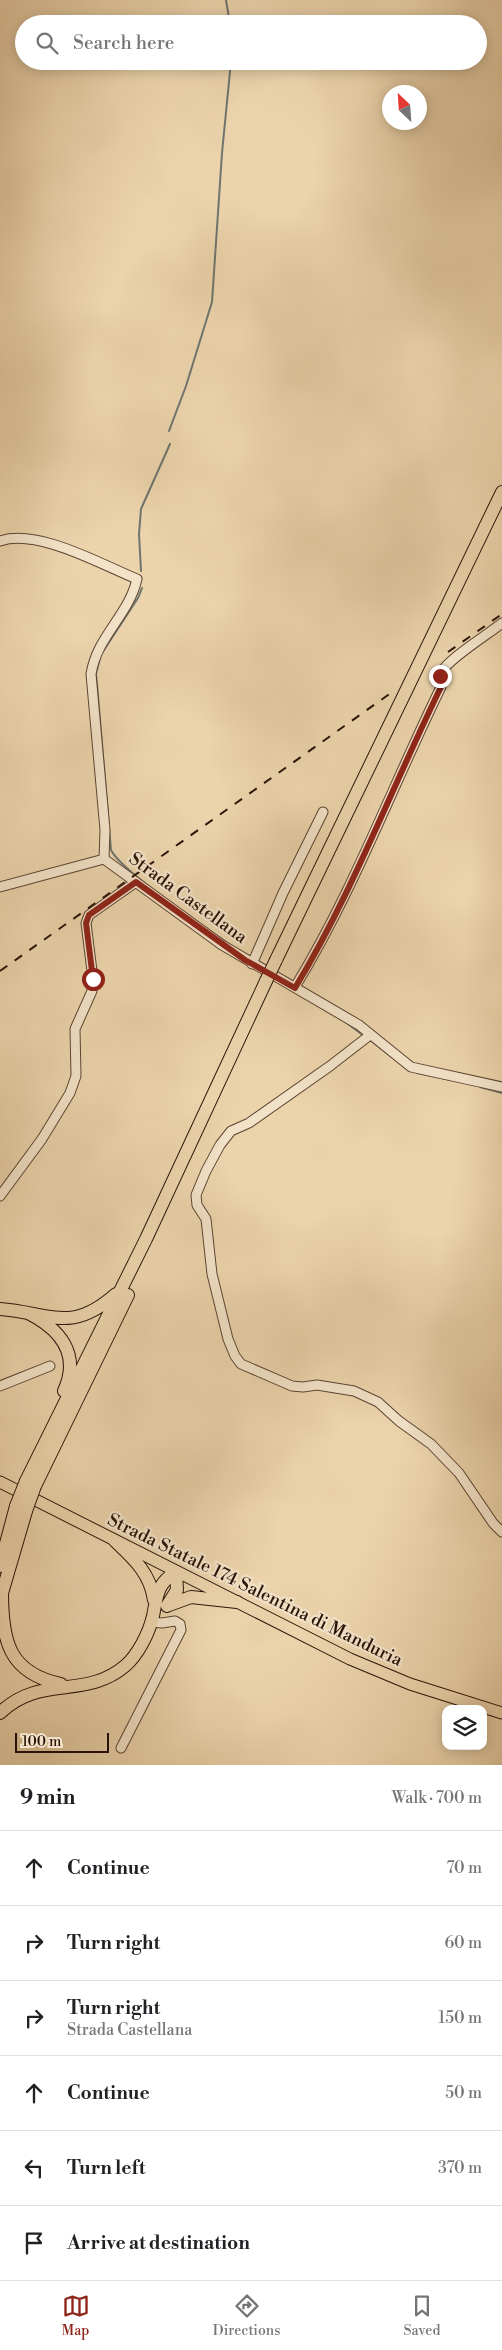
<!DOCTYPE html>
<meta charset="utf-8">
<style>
:root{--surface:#fff;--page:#f6f6f6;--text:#202124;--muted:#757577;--line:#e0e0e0;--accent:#8f2418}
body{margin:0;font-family:"Libre Bodoni",serif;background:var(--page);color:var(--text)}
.controls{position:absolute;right:15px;bottom:15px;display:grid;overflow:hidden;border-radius:10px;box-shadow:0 2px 12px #0003}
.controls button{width:45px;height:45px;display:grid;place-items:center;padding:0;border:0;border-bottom:1px solid var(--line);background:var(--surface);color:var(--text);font:25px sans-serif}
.compass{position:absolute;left:382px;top:85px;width:45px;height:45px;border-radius:50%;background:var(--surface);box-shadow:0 2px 12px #0003;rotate:335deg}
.scale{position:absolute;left:15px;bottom:12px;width:94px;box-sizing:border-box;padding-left:5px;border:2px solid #2c1308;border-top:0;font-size:14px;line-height:18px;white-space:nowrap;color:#2c1308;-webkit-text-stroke:4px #f2e2c8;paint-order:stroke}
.stop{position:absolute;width:15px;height:15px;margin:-11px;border:4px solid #8f2418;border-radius:50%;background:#fff}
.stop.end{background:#8f2418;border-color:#fff;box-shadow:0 1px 5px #0008}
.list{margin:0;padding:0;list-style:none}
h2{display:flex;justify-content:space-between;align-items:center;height:65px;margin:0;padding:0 20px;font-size:21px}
h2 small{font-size:16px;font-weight:400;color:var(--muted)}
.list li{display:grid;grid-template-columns:32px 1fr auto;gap:15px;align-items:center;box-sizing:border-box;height:75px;padding:0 20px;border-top:1px solid var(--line)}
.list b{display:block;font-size:19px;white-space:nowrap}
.list p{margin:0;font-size:16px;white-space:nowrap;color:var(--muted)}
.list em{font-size:16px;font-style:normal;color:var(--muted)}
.icon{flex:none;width:28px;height:28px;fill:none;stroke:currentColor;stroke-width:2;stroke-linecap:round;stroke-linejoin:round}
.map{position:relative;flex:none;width:502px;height:1765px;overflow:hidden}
.search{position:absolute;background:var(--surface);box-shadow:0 2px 12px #0003;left:15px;right:15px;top:15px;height:55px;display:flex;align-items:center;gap:12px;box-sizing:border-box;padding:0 18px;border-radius:28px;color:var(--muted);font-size:19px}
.sheet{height:515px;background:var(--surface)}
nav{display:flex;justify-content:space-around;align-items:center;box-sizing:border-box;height:70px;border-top:1px solid var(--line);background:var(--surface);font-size:14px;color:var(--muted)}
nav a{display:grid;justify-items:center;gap:2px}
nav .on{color:var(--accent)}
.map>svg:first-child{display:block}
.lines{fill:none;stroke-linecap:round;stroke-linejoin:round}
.stream{stroke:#6f756f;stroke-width:2}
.minor-casing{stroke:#5c4331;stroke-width:11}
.major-casing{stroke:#2c1308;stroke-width:13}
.highway-casing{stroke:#2c1308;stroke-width:14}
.minor{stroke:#f2e2c8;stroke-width:9}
.major{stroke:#ebd3ab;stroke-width:11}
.highway{stroke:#ebd3ab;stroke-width:12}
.rail{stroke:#2c1308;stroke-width:2;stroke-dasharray:9 9;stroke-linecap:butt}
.highway-bridge-casing{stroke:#2c1308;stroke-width:14;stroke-linecap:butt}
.highway-bridge{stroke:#ebd3ab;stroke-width:12}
.route{stroke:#8f2418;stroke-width:6}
.labels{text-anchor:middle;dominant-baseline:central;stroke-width:4.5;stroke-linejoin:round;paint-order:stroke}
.street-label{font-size:18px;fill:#2c1308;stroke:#f2e2c8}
</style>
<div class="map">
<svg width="502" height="1765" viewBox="0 0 502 1765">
<rect width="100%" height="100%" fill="#ebd3ab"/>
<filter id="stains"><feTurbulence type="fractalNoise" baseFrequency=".004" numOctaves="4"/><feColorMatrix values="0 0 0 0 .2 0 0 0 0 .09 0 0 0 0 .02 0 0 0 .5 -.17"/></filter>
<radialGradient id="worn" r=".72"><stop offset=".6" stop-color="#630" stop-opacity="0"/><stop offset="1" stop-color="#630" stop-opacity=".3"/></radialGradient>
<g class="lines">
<path class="stream" d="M226,0L230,24
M169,431L186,386L212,302L222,153L231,61
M141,571L139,534L141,509L170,444
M102,653L138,598L142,588
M100,658L96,674L97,684L111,850C122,872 205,927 229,944
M344,1021L364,1036
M370,1040L406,1068
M417,1073L456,1081
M480,1087L502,1093"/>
<defs>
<path id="minor" d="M0,541C38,528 102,565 137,579C129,615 97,636 91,674L105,830L104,859
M0,887L104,859L222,945L359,1025L411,1067L502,1087
M252,964L283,893L323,812
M295,987C353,892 392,787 441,687C441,683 439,678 440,675C444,661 489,634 502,623
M370,1035L330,1066L249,1123L231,1131L220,1145L206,1171L196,1195L197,1205L206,1219L212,1274L228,1339L235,1356L241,1364L292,1386L303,1387L317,1385L354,1391L378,1402L399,1421L431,1444L459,1473L493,1523L502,1532
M0,1196L42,1139L70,1093L76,1076L75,1029L92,991L93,979L86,923L89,915L136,882
M0,1386L50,1366
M121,1748L181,1630L180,1624L175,1621L162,1623L151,1622"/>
<path id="major" d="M0,1482L350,1659L410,1684L502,1713"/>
<path id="highway" d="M276,960L502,492
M0,1309C51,1313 71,1334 116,1294
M28,1313C60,1329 81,1354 64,1391
M26,1481L146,1239L266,981
M35,1486L128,1295
M115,1541C134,1559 150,1573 154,1600
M0,1566L16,1506
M2,1592C2,1640 8,1673 61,1684
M0,1600L26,1511
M169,1605L191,1597L237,1602
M0,1713C40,1674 85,1700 125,1666C138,1655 149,1633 153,1616C157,1596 157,1583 176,1572L177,1590L167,1606"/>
</defs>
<use href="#minor" class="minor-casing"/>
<use href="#major" class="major-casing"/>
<use href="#highway" class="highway-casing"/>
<use href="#minor" class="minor"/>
<use href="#major" class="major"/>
<use href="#highway" class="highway"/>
<path class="rail" d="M448,652L502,614
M0,971L395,690"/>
<defs>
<path id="highway-bridge" d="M266,981L276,960
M16,1506L26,1481
M26,1511L35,1486"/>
</defs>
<use href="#highway-bridge" class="highway-bridge-casing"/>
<use href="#highway-bridge" class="highway-bridge"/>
</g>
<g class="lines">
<path class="route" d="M93,979L86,923L89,915L136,882L245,960L295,988C353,892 392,787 441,687L440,676"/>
</g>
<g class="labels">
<g class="street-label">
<text transform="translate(188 898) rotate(36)">Strada Castellana</text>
<text transform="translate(255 1590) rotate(26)">Strada Statale 174 Salentina di Manduria</text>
</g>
</g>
<rect width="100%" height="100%" filter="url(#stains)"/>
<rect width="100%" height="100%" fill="url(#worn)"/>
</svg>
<div class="controls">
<button><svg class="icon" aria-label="layers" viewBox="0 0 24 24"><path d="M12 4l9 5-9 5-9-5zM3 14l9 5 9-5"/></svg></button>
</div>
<svg class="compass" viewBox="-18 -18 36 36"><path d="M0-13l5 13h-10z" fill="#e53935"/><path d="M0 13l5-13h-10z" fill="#757577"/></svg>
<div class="scale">100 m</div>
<div class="stop" style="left:93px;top:979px"></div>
<div class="stop end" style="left:440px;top:676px"></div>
<div class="search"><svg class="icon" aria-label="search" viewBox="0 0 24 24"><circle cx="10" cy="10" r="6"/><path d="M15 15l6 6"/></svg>Search here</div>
</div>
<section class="sheet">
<h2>9 min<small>Walk · 700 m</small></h2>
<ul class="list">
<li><svg class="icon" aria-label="ahead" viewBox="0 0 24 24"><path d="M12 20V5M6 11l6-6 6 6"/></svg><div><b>Continue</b></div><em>70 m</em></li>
<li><svg class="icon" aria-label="right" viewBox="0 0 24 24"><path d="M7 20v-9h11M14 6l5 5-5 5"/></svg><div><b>Turn right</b></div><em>60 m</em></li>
<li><svg class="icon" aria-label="right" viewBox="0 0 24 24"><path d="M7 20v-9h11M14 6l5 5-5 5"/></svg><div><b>Turn right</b><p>Strada Castellana</p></div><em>150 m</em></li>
<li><svg class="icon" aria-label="ahead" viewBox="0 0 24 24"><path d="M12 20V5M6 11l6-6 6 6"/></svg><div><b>Continue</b></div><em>50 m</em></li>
<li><svg class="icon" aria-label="left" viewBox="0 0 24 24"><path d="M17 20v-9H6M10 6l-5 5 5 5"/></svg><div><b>Turn left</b></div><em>370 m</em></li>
<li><svg class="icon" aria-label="arrive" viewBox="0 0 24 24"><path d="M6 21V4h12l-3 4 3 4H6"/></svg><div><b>Arrive at destination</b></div></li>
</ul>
</section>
<nav>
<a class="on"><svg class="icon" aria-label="map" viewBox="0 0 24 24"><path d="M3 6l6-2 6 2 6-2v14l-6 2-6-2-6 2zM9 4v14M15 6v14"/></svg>Map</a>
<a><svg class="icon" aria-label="directions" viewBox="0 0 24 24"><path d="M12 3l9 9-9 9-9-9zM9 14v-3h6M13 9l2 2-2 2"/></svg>Directions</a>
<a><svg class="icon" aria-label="saved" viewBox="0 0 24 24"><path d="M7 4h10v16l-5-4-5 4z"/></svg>Saved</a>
</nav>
